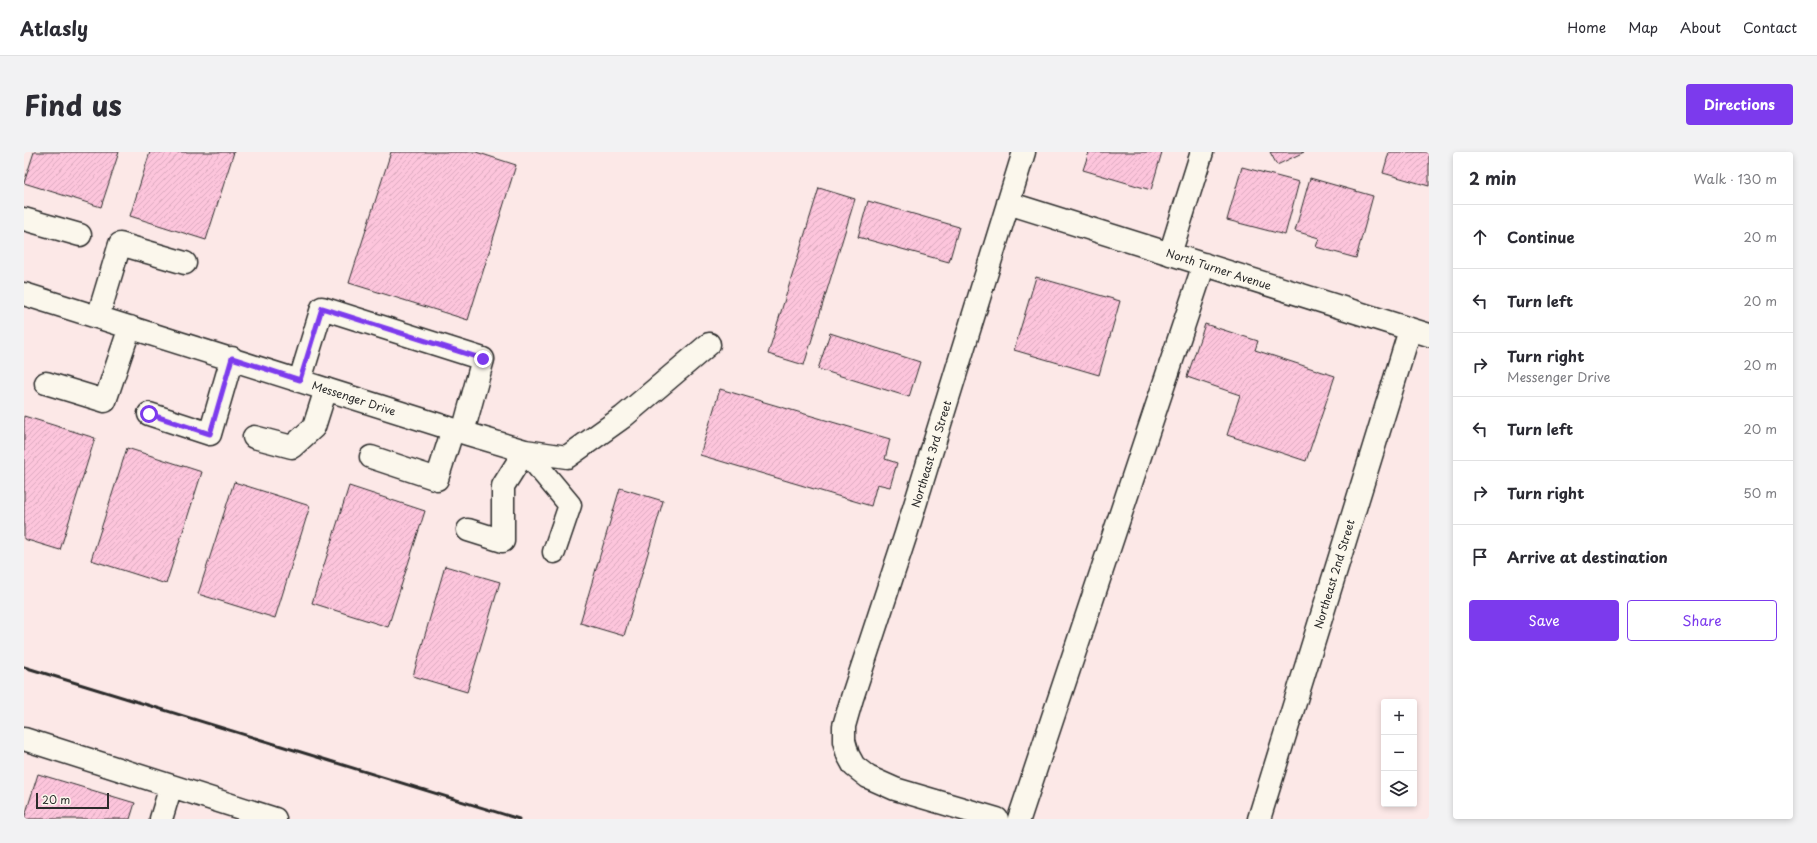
<!DOCTYPE html>
<meta charset="utf-8">
<style>
:root{--surface:#fff;--page:#f2f2f3;--text:#2b2b33;--muted:#7c7c81;--line:#e1e1e2;--accent:#7c3aed}
body{margin:0;font-family:"Playpen Sans",sans-serif;background:var(--page);color:var(--text)}
.controls{position:absolute;right:12px;bottom:12px;display:grid;overflow:hidden;border-radius:4px;box-shadow:0 2px 6px #0003}
.controls button{width:36px;height:36px;display:grid;place-items:center;padding:0;border:0;border-bottom:1px solid var(--line);background:var(--surface);color:var(--text);font:20px sans-serif}
.scale{position:absolute;left:12px;bottom:10px;width:73px;box-sizing:border-box;padding-left:4px;border:2px solid #2b2b2b;border-top:0;font-size:11px;line-height:14px;white-space:nowrap;color:#2b2b2b;-webkit-text-stroke:3px #fbf7ec;paint-order:stroke}
.stop{position:absolute;width:12px;height:12px;margin:-9px;border:3px solid #7c3aed;border-radius:50%;background:#fff}
.stop.end{background:#7c3aed;border-color:#fff;box-shadow:0 1px 4px #0008}
.list{margin:0;padding:0;list-style:none}
h2{display:flex;justify-content:space-between;align-items:center;height:52px;margin:0;padding:0 16px;font-size:17px}
h2 small{font-size:13px;font-weight:400;color:var(--muted)}
.list li{display:grid;grid-template-columns:26px 1fr auto;gap:12px;align-items:center;box-sizing:border-box;height:64px;padding:0 16px;border-top:1px solid var(--line)}
.list b{display:block;font-size:15px;white-space:nowrap}
.list p{margin:0;font-size:13px;white-space:nowrap;color:var(--muted)}
.list em{font-size:13px;font-style:normal;color:var(--muted)}
.actions{display:flex;gap:8px;padding:12px 16px}
.actions a{flex:1;padding:9px 0;border:1px solid var(--accent);border-radius:4px;text-align:center;font-size:14px;color:var(--accent)}
.actions .main{background:var(--accent);color:#fff}
.icon{flex:none;width:22px;height:22px;fill:none;stroke:currentColor;stroke-width:2;stroke-linecap:round;stroke-linejoin:round}
.map{position:relative;flex:none;width:1405px;height:667px;overflow:hidden;border-radius:4px}
header{display:flex;align-items:center;gap:24px;box-sizing:border-box;height:56px;padding:0 20px;background:var(--surface);border-bottom:1px solid var(--line)}
header strong{font-size:19px}
nav{display:flex;gap:22px;margin-inline-start:auto;font-size:14px}
.intro{display:flex;align-items:center;justify-content:space-between;box-sizing:border-box;height:96px;padding:0 24px}
h1{margin:0;font-size:28px}
.button{padding:10px 18px;border-radius:4px;background:var(--accent);color:#fff;font-size:14px;font-weight:700}
main{display:flex;gap:24px;padding:0 24px}
aside{flex:1;background:var(--surface);border-radius:4px;box-shadow:0 2px 6px #0003}
.map>svg:first-child{display:block}
.building{fill:url(#building-hatch);stroke:#2b2b2b}
.lines{fill:none;stroke-linecap:round;stroke-linejoin:round}
.minor-casing{stroke:#2b2b2b;stroke-width:25}
.minor{stroke:#fbf7ec;stroke-width:22}
.rail{stroke:#2b2b2b;stroke-width:3}
.route{stroke:#7c3aed;stroke-width:5}
.labels{text-anchor:middle;dominant-baseline:central;stroke-width:3.5;stroke-linejoin:round;paint-order:stroke}
.street-label{font-size:11px;fill:#2b2b2b;stroke:#fbf7ec}
</style>
<header>
<strong>Atlasly</strong>
<nav><a>Home</a><a>Map</a><a>About</a><a>Contact</a></nav>
</header>
<div class="intro"><h1>Find us</h1><a class="button">Directions</a></div>
<main>
<div class="map">
<svg width="1405" height="667" viewBox="0 0 1405 667">
<defs>
<pattern id="building-hatch" width="6" height="6" patternUnits="userSpaceOnUse"><rect width="6" height="6" fill="#fdc5dc"/><path d="M-1 1l2-2M0 6l6-6M5 7l2-2" fill="none" stroke="#d9a9bd"/></pattern>
</defs>
<rect width="100%" height="100%" fill="#fce8e7"/>
<filter id="ink" filterUnits="userSpaceOnUse"><feTurbulence type="fractalNoise" baseFrequency=".025" numOctaves="2"/><feDisplacementMap in="SourceGraphic" scale="8" xChannelSelector="R" yChannelSelector="G"/><feConvolveMatrix kernelMatrix="1 2 1 2 8 2 1 2 1" color-interpolation-filters="sRGB"/></filter>
<g filter="url(#ink)">
<path class="building" d="M10,0H95L77,55L0,31Z
M126,0H210L182,88L106,64Z
M367,0H452L492,13L444,168L325,131Z
M1065,0H1138L1127,38L1059,18Z
M1246,0H1280L1253,13Z
M1365,0H1405V34L1359,21Z
M1218,15L1275,30L1261,83L1203,68Z
M1286,26L1349,44L1332,106L1292,95L1295,86L1271,79Z
M795,36L831,47L780,213L744,202Z
M844,49L935,75L925,110L834,85Z
M1012,125L1096,149L1075,223L990,198Z
M1181,172L1234,189L1231,198L1311,224L1282,309L1203,283L1216,243L1163,225Z
M806,181L896,210L885,245L794,217Z
M696,237L866,287L861,307L873,311L866,335L853,332L847,354L676,303Z
M0,264L71,286L36,398L0,387Z
M103,296L178,320L142,432L67,408Z
M210,330L286,354L251,466L174,442Z
M325,334L401,359L364,475L288,451Z
M596,336L639,349L600,484L556,471Z
M421,414L476,430L443,540L389,524Z
M14,622L111,651L106,667H0Z"/>
<g class="lines">
<defs>
<path id="minor" d="M984,51L1405,183
M0,67L56,83
M1146,102L1178,0
M0,142L444,282L501,299L543,305L599,265L685,192
M74,165L96,92L161,111
M276,228L298,156L459,207L439,280
M22,231L81,249L106,175
M125,262L186,282L208,206
M230,285L268,295L290,275L302,237
M501,299L546,353L530,400
M347,305L413,327L429,277
M444,378L479,389V334L501,299
M0,587L251,667
M137,667L147,634
M973,667L871,637L844,625L830,614L824,603L820,589V574L828,546L882,382L1000,0
M995,667L1180,112
M1235,667L1386,178"/>
</defs>
<use href="#minor" class="minor-casing"/>
<use href="#minor" class="minor"/>
<path class="rail" d="M0,515L495,667"/>
</g>
</g>
<g class="lines" filter="url(#ink)">
<path class="route" d="M125,262L186,282L208,206L276,228L298,156L459,207"/>
</g>
<g class="labels">
<g class="street-label">
<text transform="translate(1195 117) rotate(18)">North Turner Avenue</text>
<text transform="translate(330 246) rotate(18)">Messenger Drive</text>
<text transform="translate(907 302) rotate(-73)">Northeast 3rd Street</text>
<text transform="translate(1310 422) rotate(-73)">Northeast 2nd Street</text>
</g>
</g>
</svg>
<div class="controls">
<button>+</button>
<button>−</button>
<button><svg class="icon" aria-label="layers" viewBox="0 0 24 24"><path d="M12 4l9 5-9 5-9-5zM3 14l9 5 9-5"/></svg></button>
</div>
<div class="scale">20 m</div>
<div class="stop" style="left:125px;top:262px"></div>
<div class="stop end" style="left:459px;top:207px"></div>
</div>
<aside>
<h2>2 min<small>Walk · 130 m</small></h2>
<ul class="list">
<li><svg class="icon" aria-label="ahead" viewBox="0 0 24 24"><path d="M12 20V5M6 11l6-6 6 6"/></svg><div><b>Continue</b></div><em>20 m</em></li>
<li><svg class="icon" aria-label="left" viewBox="0 0 24 24"><path d="M17 20v-9H6M10 6l-5 5 5 5"/></svg><div><b>Turn left</b></div><em>20 m</em></li>
<li><svg class="icon" aria-label="right" viewBox="0 0 24 24"><path d="M7 20v-9h11M14 6l5 5-5 5"/></svg><div><b>Turn right</b><p>Messenger Drive</p></div><em>20 m</em></li>
<li><svg class="icon" aria-label="left" viewBox="0 0 24 24"><path d="M17 20v-9H6M10 6l-5 5 5 5"/></svg><div><b>Turn left</b></div><em>20 m</em></li>
<li><svg class="icon" aria-label="right" viewBox="0 0 24 24"><path d="M7 20v-9h11M14 6l5 5-5 5"/></svg><div><b>Turn right</b></div><em>50 m</em></li>
<li><svg class="icon" aria-label="arrive" viewBox="0 0 24 24"><path d="M6 21V4h12l-3 4 3 4H6"/></svg><div><b>Arrive at destination</b></div></li>
</ul>
<div class="actions"><a class="main">Save</a><a>Share</a></div>
</aside>
</main>
